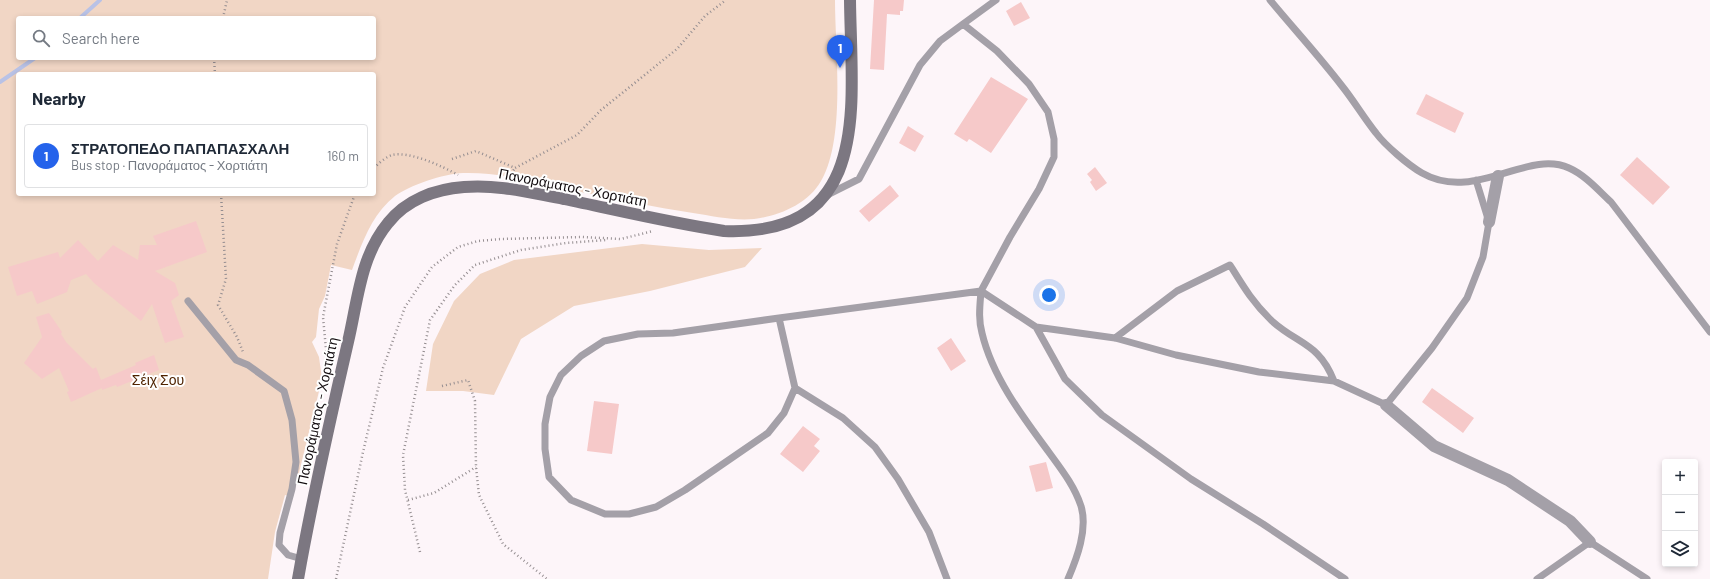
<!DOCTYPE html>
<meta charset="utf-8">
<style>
:root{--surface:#fff;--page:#f2f2f3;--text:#1f2937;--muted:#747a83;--line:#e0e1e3;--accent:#2563eb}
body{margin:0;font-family:Barlow,sans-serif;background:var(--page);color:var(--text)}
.controls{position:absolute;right:12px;bottom:12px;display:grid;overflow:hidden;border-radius:4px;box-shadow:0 2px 6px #0003}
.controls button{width:36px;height:36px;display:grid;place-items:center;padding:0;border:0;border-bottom:1px solid var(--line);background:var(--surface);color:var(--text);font:20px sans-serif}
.you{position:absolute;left:1049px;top:295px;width:14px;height:14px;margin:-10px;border:3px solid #fff;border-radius:50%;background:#1a73e8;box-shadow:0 0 0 6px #1a73e833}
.badge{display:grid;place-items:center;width:26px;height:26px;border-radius:50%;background:var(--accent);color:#fff;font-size:13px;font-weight:700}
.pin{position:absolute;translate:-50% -33px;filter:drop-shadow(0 1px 2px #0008)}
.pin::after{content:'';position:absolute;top:21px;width:14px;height:12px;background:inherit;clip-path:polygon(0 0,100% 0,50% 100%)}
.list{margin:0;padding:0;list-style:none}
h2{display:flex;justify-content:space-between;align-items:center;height:52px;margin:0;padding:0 16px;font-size:17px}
h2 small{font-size:13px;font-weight:400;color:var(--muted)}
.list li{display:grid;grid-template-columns:26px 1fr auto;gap:12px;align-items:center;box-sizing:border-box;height:64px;margin:0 8px 8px;padding:0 8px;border:1px solid var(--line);border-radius:4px}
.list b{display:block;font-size:15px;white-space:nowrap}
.list p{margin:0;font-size:13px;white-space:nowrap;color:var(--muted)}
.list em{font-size:13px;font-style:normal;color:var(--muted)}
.icon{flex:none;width:22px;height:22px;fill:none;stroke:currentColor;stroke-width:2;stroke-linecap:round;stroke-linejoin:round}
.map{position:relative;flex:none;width:1710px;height:579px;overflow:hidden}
.search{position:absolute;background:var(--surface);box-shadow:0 2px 6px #0003;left:16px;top:16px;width:360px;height:44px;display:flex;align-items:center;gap:10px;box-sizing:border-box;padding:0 14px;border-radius:4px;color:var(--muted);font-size:15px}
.panel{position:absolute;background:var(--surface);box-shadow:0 2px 6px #0003;left:16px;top:72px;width:360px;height:124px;border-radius:4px}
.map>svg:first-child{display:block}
.green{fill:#f1d6c5;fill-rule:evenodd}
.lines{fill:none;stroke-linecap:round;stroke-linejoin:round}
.stream{stroke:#b9c2e6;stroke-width:4}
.building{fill:#f6c9c9}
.path{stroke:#958e91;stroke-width:2.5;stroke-dasharray:1 3;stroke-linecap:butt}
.lane{stroke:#a4a0a8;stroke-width:7}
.street{stroke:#a4a0a8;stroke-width:12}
.secondary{stroke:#7c7781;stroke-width:12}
.labels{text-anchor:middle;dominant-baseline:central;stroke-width:4;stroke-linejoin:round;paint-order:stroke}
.street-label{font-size:14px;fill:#110b0e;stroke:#fff}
.park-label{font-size:14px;fill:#4f2300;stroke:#fff}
</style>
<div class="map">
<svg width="1710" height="579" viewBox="0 0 1710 579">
<rect width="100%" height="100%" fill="#fdf5f9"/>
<path class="green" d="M0,0H835C835,50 846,138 821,181C808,204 779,216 754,219C734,221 713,216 693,213C654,207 615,199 576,191C540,182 500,172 463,173C443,174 410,185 395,196C372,214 362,243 352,270L331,265L325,296L319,309L316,337L312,342L319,357L322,379L293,497L285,495L275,532L268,579H0ZM18,18H374V58H18ZM18,74H374V194H18Z
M642,244L709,250L762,248L745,267L650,291L574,306L521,339L494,395L463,391H426L433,344L454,301L480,274L514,260Z"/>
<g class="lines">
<path class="stream" d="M80,18L100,0
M0,82L35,58"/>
</g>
<path class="building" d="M874,0H904L903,11H900V15L887,14L884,70L870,69Z
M1021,2L1030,18L1014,26L1006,11Z
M991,77L1028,99L991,153L971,140L969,139L967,142L954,134Z
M1426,94L1464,113L1455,133L1416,114Z
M908,126L924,136L915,152L899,143Z
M1637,157L1670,187L1653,205L1620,175Z
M1095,167L1107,183L1096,191L1090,182L1092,180L1087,174Z
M890,185L899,196L869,222L859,211Z
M196,221L207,252L155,271L175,283L179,295L171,301L184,337L165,343L152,304L141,321L94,283L86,274L71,280L67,292L37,304L32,291L17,296L8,267L58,252L60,258L78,240L98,261L113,245L138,260L140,245H157L153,236Z
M49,313L62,332L61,334L66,342L93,369L96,367L101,380L136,365L135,363L154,355L159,370L117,387L116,385L113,386L102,390V388L71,402L67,392L69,391L59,368L42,379L24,363L42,337L36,317Z
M951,338L966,361L951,371L937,348Z
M1432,388L1474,418L1463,433L1422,402Z
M594,401L619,404L612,454L587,451Z
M803,426L820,439L814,446L820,451L803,472L780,454Z
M1046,462L1053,488L1036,492L1029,466Z"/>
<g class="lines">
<path class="path" d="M223,18L227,0
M214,58L215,74
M452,159L476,151L515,168L577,135L601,110L677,49L705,16L726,0
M374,168C379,163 386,157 392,155C410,151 442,166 458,175
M509,177L515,168
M221,194L226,279L218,305L237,337L243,352
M328,371L323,317L337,244L355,194
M442,386L468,380L475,401L476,467L479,495L503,544L547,579
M408,500L434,493L476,467
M420,552L405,490L403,455L430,320L455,285L475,265L521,250L566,243L606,240
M336,579L363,452L383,368L405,307L432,267L458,247L478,241L501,239L582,237L621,239L653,231"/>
<path class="lane" d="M1270,0C1294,29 1319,56 1342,86C1354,101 1364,118 1376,133C1385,145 1408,165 1422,173C1474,203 1527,149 1569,168C1585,175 1598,190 1611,202L1710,332
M963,24L996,0
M827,195L859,179L920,65L940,41L963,24L997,51L1029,84L1048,112L1054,139V157L1039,189L1010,237L981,291L779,318L795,388L843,418L875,447L898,479L929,532L947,579
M188,301L236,360L248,365L284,391L292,420L296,462L292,489L280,533L279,545L288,555L302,559
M779,318L673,333L638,334L604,341L581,356L561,375L550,397L545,424V449L549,477L571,500L605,514H629L656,507L685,490L768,433L784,413L795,388
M1036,327L1115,338L1176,355L1259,372L1334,381L1386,405L1432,348L1467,298L1483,257L1489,222L1476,180
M1115,338L1177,291L1230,265C1243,286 1253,303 1272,321C1299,345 1319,343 1334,381
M1068,579C1077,558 1088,529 1081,506C1074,485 1061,469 1048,451C1022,416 992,376 982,333C978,319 980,305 981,291L1036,327L1065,379L1102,415L1191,479L1263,524L1345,579
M1537,579L1590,542L1647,579"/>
<path class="street" d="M1489,222L1498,176
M1386,405L1434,446L1508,480L1570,521L1590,542"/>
<path class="secondary" d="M298,579C312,499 330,420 348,342C358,300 360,257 388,223C406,200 435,189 464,187C498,184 531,193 564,199C617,210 670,223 724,231C874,237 851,104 850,0"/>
</g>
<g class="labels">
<g class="street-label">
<text transform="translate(573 187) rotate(11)">Πανοράματος - Χορτιάτη</text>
<text transform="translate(317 411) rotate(-78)">Πανοράματος - Χορτιάτη</text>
</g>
<g class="park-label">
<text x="158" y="379">Σέιχ Σου</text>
</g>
</g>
</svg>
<div class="controls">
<button>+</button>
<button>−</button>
<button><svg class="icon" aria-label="layers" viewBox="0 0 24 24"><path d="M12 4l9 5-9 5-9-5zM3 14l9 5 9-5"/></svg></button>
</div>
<div class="you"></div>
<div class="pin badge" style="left:840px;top:68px">1</div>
<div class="search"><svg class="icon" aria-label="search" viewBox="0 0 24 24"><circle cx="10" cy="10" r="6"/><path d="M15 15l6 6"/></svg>Search here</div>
<section class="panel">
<h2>Nearby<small></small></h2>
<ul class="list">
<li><span class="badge">1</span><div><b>ΣΤΡΑΤΟΠΕΔΟ ΠΑΠΑΠΑΣΧΑΛΗ</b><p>Bus stop · Πανοράματος - Χορτιάτη</p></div><em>160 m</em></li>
</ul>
</section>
</div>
